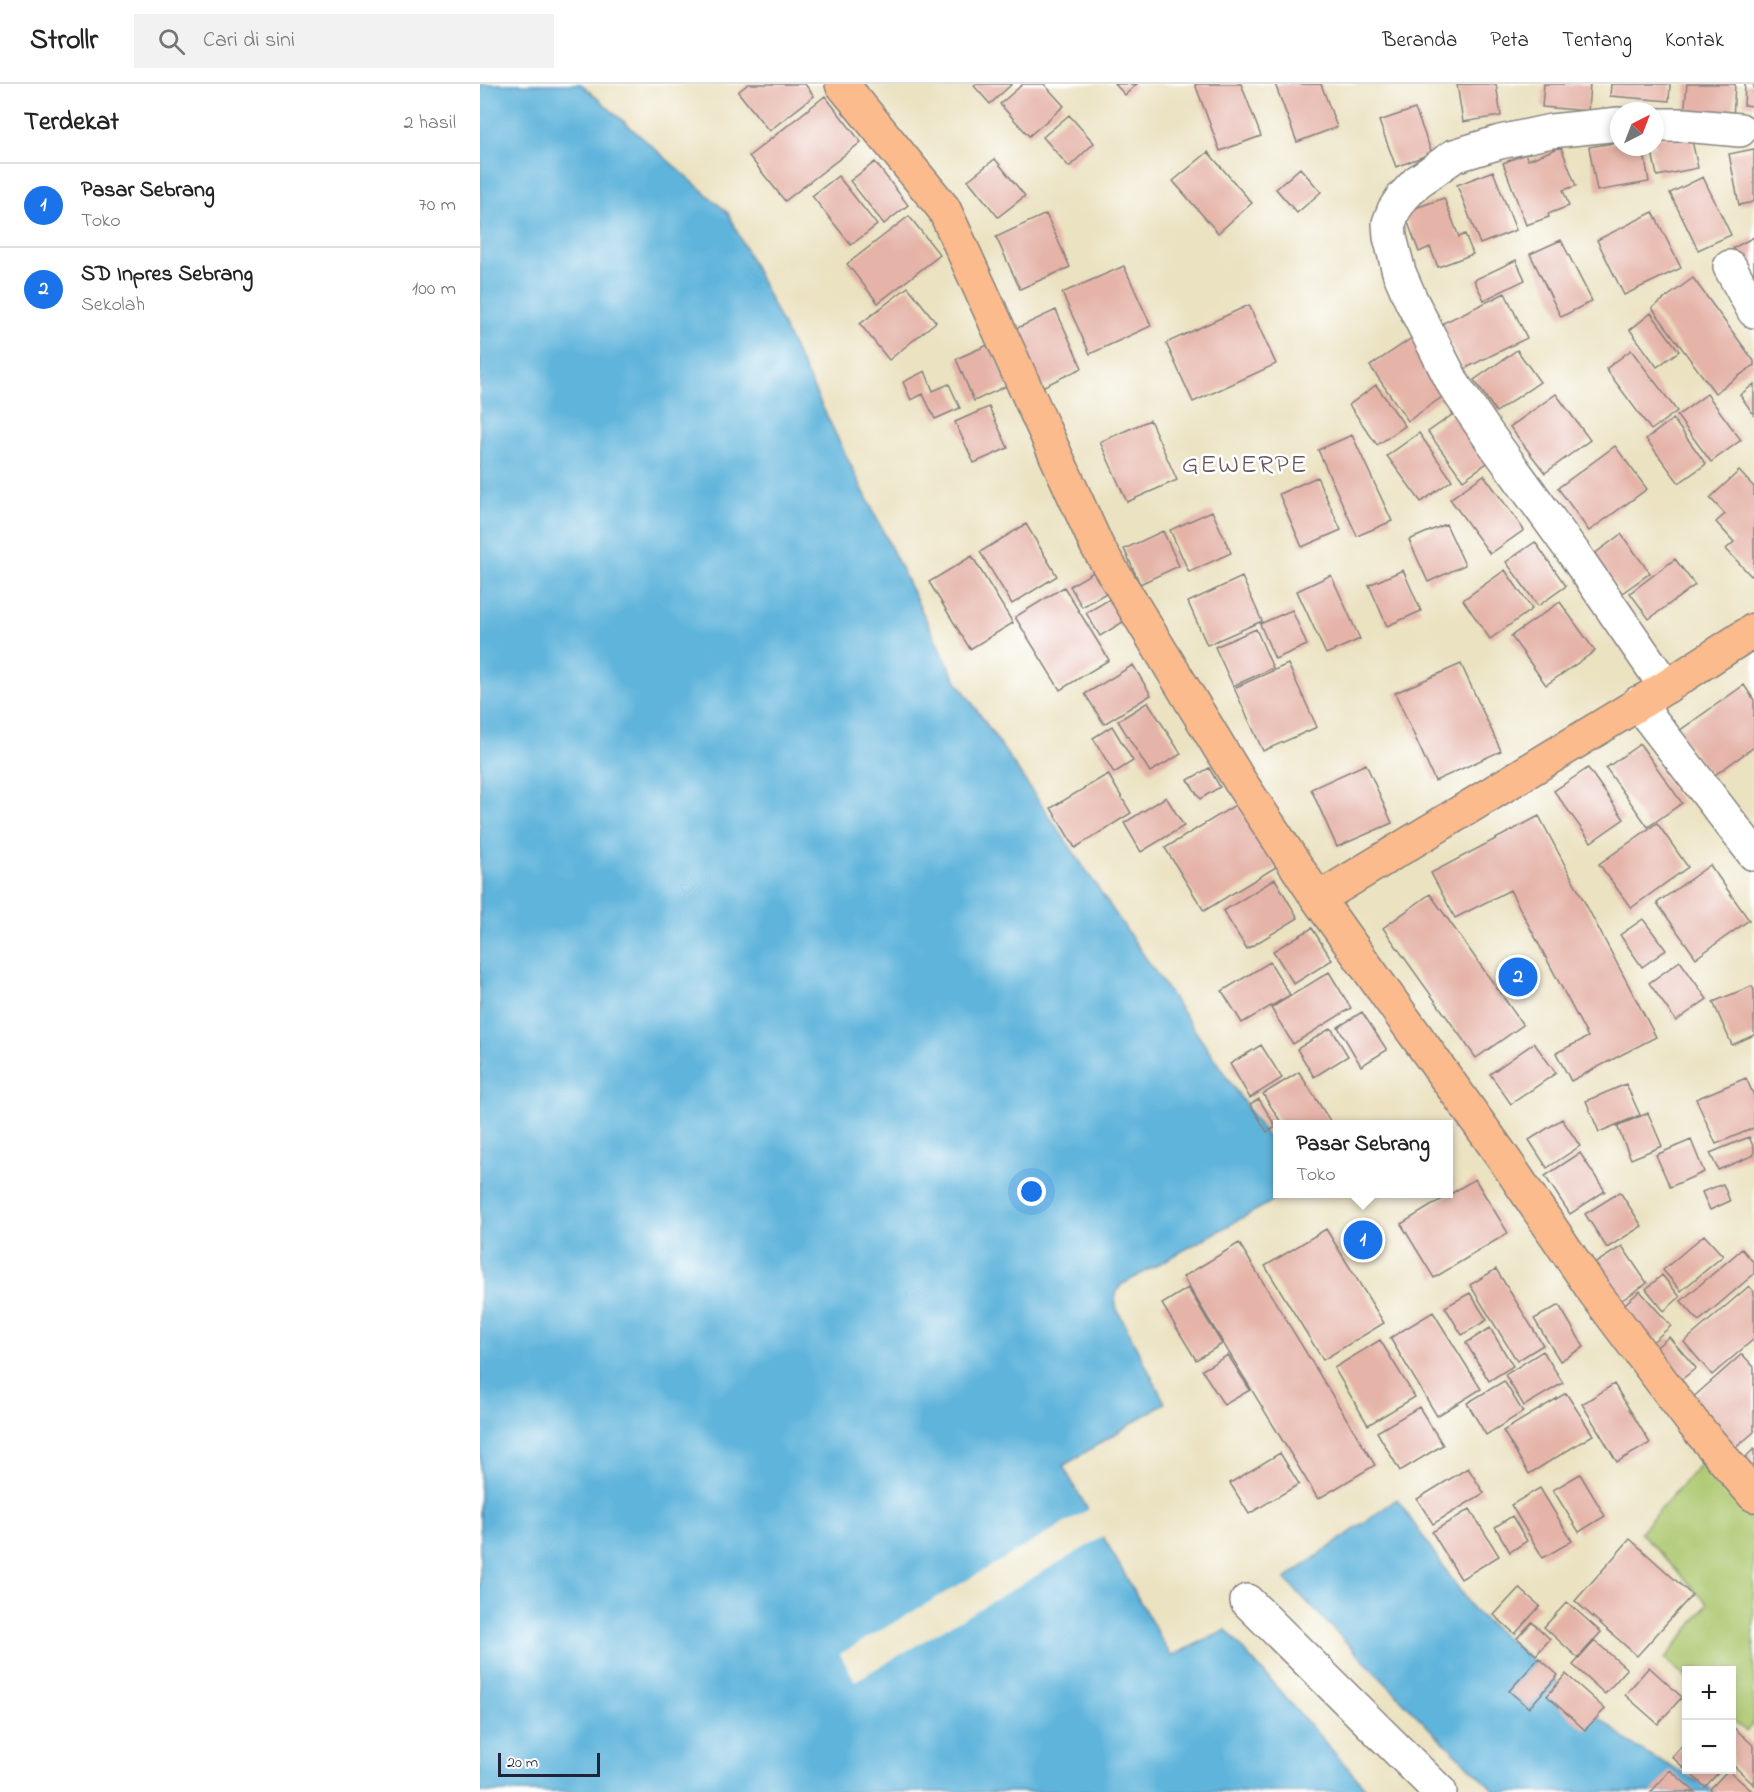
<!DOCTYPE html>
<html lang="id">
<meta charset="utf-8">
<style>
:root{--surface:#fff;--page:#f2f2f2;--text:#222;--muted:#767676;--line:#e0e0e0;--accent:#1a73e8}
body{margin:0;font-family:"Indie Flower",sans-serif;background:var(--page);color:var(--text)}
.controls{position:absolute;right:18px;bottom:18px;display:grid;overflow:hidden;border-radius:0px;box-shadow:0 3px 9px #0003}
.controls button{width:54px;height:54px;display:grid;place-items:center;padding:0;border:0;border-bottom:2px solid var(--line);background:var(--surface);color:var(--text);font:30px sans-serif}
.compass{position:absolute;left:1130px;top:18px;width:54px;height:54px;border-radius:50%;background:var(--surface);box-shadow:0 3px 9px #0003;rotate:42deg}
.scale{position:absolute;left:18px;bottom:15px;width:102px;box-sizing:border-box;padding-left:6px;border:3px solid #22223b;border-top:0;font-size:16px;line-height:21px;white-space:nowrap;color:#22223b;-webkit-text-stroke:4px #fff;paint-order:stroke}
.you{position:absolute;left:552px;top:1108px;width:21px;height:21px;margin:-15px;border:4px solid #fff;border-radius:50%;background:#1a73e8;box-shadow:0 0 0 9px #1a73e833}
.badge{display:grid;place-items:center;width:39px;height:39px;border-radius:50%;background:var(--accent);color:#fff;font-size:20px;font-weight:700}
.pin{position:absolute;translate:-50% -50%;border:3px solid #fff;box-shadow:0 2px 6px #0006}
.popup{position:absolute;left:793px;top:1036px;width:180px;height:78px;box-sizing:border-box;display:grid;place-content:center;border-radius:0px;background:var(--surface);filter:drop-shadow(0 2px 4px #0005);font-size:20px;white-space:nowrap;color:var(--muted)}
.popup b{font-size:22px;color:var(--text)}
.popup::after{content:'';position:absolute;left:50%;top:100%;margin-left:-12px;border:12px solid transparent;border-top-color:var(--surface)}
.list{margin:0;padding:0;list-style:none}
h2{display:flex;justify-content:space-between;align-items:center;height:78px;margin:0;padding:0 24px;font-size:26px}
h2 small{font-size:20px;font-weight:400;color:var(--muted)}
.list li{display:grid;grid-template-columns:39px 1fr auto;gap:18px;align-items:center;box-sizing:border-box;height:84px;padding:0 24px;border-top:2px solid var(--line)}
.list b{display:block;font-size:22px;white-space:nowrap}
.list p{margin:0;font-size:20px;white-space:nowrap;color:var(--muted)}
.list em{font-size:20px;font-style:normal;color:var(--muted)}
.icon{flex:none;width:33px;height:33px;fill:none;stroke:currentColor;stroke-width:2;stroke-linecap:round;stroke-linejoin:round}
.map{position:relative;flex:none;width:1274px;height:1708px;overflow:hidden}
header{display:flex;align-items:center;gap:36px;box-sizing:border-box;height:84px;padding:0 30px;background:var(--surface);border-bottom:2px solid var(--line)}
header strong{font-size:28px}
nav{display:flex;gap:33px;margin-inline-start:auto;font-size:21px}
.search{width:420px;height:54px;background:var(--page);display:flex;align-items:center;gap:15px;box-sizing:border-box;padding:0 21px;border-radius:0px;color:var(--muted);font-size:22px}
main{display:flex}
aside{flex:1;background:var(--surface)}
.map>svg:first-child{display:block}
.green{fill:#acc76e;stroke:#677454;stroke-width:1.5}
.water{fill:#5eb4db;stroke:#406b8b;stroke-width:1.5}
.pier{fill:#ebe2c1}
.building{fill:#e5b3a7}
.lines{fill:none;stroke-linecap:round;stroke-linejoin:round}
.minor-casing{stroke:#86827e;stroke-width:36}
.major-casing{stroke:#86827e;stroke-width:36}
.minor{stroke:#fff;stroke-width:33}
.major{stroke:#fbbb8d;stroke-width:33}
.labels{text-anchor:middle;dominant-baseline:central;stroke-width:5;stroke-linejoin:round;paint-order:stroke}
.quarter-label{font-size:27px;letter-spacing:1.5px;fill:#665561;stroke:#fff}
</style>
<header>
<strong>Strollr</strong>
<div class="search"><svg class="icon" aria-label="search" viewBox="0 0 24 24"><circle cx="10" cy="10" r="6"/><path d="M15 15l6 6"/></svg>Cari di sini</div>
<nav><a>Beranda</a><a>Peta</a><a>Tentang</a><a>Kontak</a></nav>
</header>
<main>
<aside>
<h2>Terdekat<small>2 hasil</small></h2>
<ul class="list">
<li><span class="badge">1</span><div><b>Pasar Sebrang</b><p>Toko</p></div><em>70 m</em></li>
<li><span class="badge">2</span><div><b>SD Inpres Sebrang</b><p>Sekolah</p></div><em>100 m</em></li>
</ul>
</aside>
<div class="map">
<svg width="1274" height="1708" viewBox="0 0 1274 1708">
<rect width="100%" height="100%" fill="#fff"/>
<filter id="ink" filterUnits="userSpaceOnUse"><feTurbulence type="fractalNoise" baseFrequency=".0167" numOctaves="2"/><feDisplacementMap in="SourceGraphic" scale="12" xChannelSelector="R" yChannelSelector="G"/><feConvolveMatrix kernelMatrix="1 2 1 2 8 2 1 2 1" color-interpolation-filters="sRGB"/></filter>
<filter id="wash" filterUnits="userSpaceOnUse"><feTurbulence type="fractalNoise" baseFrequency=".008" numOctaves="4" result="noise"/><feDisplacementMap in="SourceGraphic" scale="24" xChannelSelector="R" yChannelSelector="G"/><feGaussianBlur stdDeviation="1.35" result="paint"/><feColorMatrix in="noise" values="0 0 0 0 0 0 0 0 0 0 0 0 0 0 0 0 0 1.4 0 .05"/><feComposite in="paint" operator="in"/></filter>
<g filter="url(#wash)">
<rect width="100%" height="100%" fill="#ebe2c1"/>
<path class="green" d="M1223,1377L1274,1439V1638L1266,1648L1252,1635V1586H1206V1594L1185,1575L1228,1520L1160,1448Z"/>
<path class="water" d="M0,0H101L248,129L473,591L797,1067L798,1110H803L802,1112L641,1201C635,1209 634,1215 637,1225L685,1319L583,1382L691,1572L746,1546L889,1708H0Z
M917,1415L994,1527L1152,1661L1237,1708H1016L949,1644L805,1495Z"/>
<path class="pier" d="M611,1424L626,1451L375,1597L360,1570Z"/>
<g id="blocks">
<path class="building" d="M268,0H325L334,12L289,47L258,8Z
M496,0H532L510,20L494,2Z
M543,0H564L584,22L549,52L520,20Z
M635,0H657L645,11Z
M715,0H761L781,52L740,67Z
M795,0H841L857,43L817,58Z
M977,0H1016L1021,32L983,38Z
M1064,0H1110L1108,27L1062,23Z
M1131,0H1190L1189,17L1130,12Z
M1207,0H1255L1253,35L1204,31Z
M1265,0H1274V22L1264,21Z
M345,12L381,58L305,117L269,72Z
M935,25L952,69L916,83L899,37Z
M589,31L614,59L589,83L563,53Z
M1210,47L1218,84L1177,92L1171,63H1175V54Z
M1139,58V63H1163L1169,98L1117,107L1109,63Z
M1081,63L1096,102L1083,106L1089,122L1068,130L1069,133L1046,141L1023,79L1045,70L1048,76Z
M1274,65V118L1259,121L1249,70Z
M728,68L772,119L738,149L693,97Z
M515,75L545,112L518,133L488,96Z
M395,78L428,121L404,140L370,97Z
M820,84L841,108L817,129L796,105Z
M1013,87L1036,146L1000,160L977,101Z
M358,92L397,141L371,161L332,112Z
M1223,93L1251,151L1218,166L1190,109Z
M964,114L979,153L985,150L993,170L958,183L950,163L939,168L924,128Z
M1173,128L1201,184L1144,211L1117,156Z
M566,130L590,183L540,205L516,153Z
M429,132L460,171L398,219L367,180Z
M1274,153V206L1253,164Z
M1081,156L1112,217L1081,233L1050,170Z
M1036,176L1045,196L1004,216L994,196Z
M644,182L671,242L610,270L582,209Z
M1213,194L1274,277V281L1235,309L1172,224Z
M428,203L456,238L409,276L380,240Z
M1025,209L1047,254L984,285L961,240Z
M769,221L796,280L713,318L686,259Z
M576,226L602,284L558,305L531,247Z
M1171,229L1199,267L1177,283L1150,246Z
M932,254L969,308L928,337L890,282Z
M510,260L529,301L494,317L476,275Z
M1037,266L1060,298L1016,328L994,296Z
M1151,266L1197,327L1171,346L1126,285Z
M445,287L453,307L469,300L480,324L455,335L443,310L431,316L423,298Z
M1274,300V331L1260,311Z
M896,301L925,342L897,361L869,321Z
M1076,310L1110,356L1065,389L1030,343Z
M1227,310L1261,356L1231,378L1197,332Z
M509,323L528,364L494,379L475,338Z
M979,326L1014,374L983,396L948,348Z
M1193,335L1226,380L1199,399L1166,355Z
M670,336L697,396L647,418L620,358Z
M939,349L972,396L941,418L907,372Z
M872,351L912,437L877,452L838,366Z
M1135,362L1167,405L1109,447L1078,404Z
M1259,387L1274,403V489L1271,492L1246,465L1254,458L1236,438L1245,430L1230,414Z
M1004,391L1044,446L1010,470L970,415Z
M837,393L861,446L822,463L799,410Z
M732,427L751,469L709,488L690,446Z
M546,440L577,492L532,520L500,468Z
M966,440L985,481L948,498L929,456Z
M683,447L699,482L660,500L644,465Z
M1141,450L1170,489L1142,509L1113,471Z
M1055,458L1086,502L1058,522L1026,478Z
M492,472L533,539L490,565L449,498Z
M1195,475L1215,501L1169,535L1150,509Z
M923,486L941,527L907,542L889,501Z
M1025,486L1052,525L1010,555L983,516Z
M615,487L628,508L602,523L590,502Z
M851,491L880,555L846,570L817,507Z
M762,493L782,537L727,561L708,518Z
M584,503L629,576L580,606L535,533Z
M630,515L643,538L620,552L606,529Z
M1080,518L1115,567L1066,601L1031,552Z
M812,526L827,561L795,575L780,540Z
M776,545L793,584L753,602L735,563Z
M808,580L837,643L783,667L754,604Z
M981,580L1021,667L955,697L915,609Z
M653,581L671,611L624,640L605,610Z
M1264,601L1274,616V663L1232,693L1199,647Z
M668,618L701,670L670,688L638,637Z
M632,642L653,677L634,689L613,654Z
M1160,660L1202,719L1168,743L1126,684Z
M886,680L912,739L857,763L831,705Z
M729,684L740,703L720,715L708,696Z
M1108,684L1144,735L1111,758L1074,707Z
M628,690L651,729L595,764L571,724Z
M686,713L704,742L661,768L644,739Z
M757,720L796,783L724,827L685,764Z
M1059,732L1176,953L1091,997L1076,969L1108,953L1030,806L975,834L951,789Z
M1177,739L1208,783L1151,824L1119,780Z
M1230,781L1269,836L1216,874L1177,819Z
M795,795L818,834L767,865L743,827Z
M950,810L1043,941L996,974L903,844Z
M1163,835L1186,866L1162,883L1140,851Z
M832,844L852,876L814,900L793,867Z
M1200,877L1227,915L1196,937L1169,899Z
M790,878L810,911L762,939L742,907Z
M849,888L871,924L813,960L791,924Z
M1272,902L1274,906V951L1252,961L1233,918Z
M882,928L907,966L881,982L858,943Z
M851,944L868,972L834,993L817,965Z
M1054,959L1076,989L1031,1020L1010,990Z
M781,961L802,994L770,1014L750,980Z
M819,988L852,1040H802L783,1010Z
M1266,994L1274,1012V1044L1236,1060L1216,1015Z
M1146,1000L1160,1031L1119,1048L1106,1017Z
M779,1015L796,1043L787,1048L770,1020Z
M1168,1029L1182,1062L1151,1075L1137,1042Z
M1082,1035L1100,1062L1067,1084L1049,1056Z
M1269,1053L1274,1064V1071L1238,1086L1230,1069Z
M1211,1056L1224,1088L1190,1103L1176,1071Z
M1100,1069L1125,1107L1090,1130L1065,1092Z
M995,1095L1028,1149L954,1194L921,1140Z
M1243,1100L1250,1117L1230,1126L1222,1108Z
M1140,1108L1162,1142L1127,1164L1105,1130Z
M846,1145L904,1239L843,1276L785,1182Z
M1224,1151L1243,1172L1201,1207L1183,1186Z
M759,1159L895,1381L838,1415L703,1193Z
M1142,1162L1167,1199L1136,1220L1111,1182Z
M1262,1165L1274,1179V1190L1219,1237L1201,1217Z
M1016,1185L1063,1261L1037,1277L990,1201Z
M1182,1191L1200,1213L1184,1227L1166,1205Z
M1269,1202L1274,1208V1255L1232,1291L1204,1258Z
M708,1204L742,1260L716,1276L682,1220Z
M1160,1207L1191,1242L1169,1261L1139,1225Z
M990,1209L1007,1236L982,1251L965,1223Z
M1079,1221L1104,1263L1080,1277L1054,1235Z
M953,1228L1001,1305L957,1332L910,1254Z
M1010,1244L1033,1282L1009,1297L986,1259Z
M1189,1253L1216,1284L1201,1296L1174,1265Z
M900,1256L935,1313L888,1341L854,1284Z
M1063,1267L1083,1299L1044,1322L1025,1291Z
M1262,1270L1274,1283V1348L1253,1366L1210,1316Z
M748,1271L770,1306L744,1321L722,1286Z
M1024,1297L1043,1328L1006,1351L987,1319Z
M1134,1300L1170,1359L1137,1378L1102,1320Z
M1086,1309L1113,1351L1049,1390L1023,1347Z
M939,1323L963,1361L920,1387L897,1348Z
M1274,1365V1392L1261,1377Z
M800,1369L819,1400L769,1430L750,1399Z
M988,1384L1004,1409L953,1440L937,1415Z
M1100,1390L1125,1432L1099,1448L1073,1406Z
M1060,1404L1092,1457L1063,1474L1031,1421Z
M990,1425L1019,1472L981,1495L952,1448Z
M1032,1432L1047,1457L1030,1468L1015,1443Z
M1150,1455L1212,1511L1157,1572L1095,1517Z
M1039,1504L1060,1522L1035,1550L1014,1531Z
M1087,1518L1121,1548L1098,1574L1064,1543Z
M1052,1538L1070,1555L1056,1571L1037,1554Z
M1115,1557L1147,1585L1125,1610L1093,1581Z
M1059,1574L1078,1591L1049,1624L1029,1607Z
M1169,1583L1202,1613L1178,1640L1145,1611Z
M1086,1590L1125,1625L1105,1646L1067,1612Z
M1252,1642L1274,1662V1701L1252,1680Z
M1206,1657V1686H1241L1225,1703L1192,1673Z
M1190,1686L1215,1708H1171Z
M1248,1686L1273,1708H1233L1230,1705Z"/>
</g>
</g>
<g filter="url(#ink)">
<use href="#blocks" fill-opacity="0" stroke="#86827e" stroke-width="1.5"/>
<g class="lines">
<defs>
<path id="minor" d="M1139,40L1071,47L1020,58L974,72L937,98L922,114L914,126L909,139L910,153L919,188L931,216L974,301L1008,351L1095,471L1186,603
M1175,41H1204L1260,46
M1250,183L1274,227
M1158,619L1274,770
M767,1517L960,1708"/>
<path id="major" d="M362,0L464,125L617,462L761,699L838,815L1020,1069L1115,1209L1213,1339L1274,1411
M838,815L1186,603L1274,546"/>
</defs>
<use href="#minor" class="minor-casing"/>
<use href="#major" class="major-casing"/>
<use href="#minor" class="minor"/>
<use href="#major" class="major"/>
</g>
</g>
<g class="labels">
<g class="quarter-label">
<text x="765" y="381">GEWERPE</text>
</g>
</g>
</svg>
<div class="controls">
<button>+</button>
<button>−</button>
</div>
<svg class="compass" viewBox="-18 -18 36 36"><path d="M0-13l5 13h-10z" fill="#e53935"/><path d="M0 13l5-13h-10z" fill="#767676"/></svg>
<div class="scale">20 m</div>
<div class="you"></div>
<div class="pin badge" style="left:883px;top:1156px">1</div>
<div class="popup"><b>Pasar Sebrang</b>Toko</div>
<div class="pin badge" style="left:1038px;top:893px">2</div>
</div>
</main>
